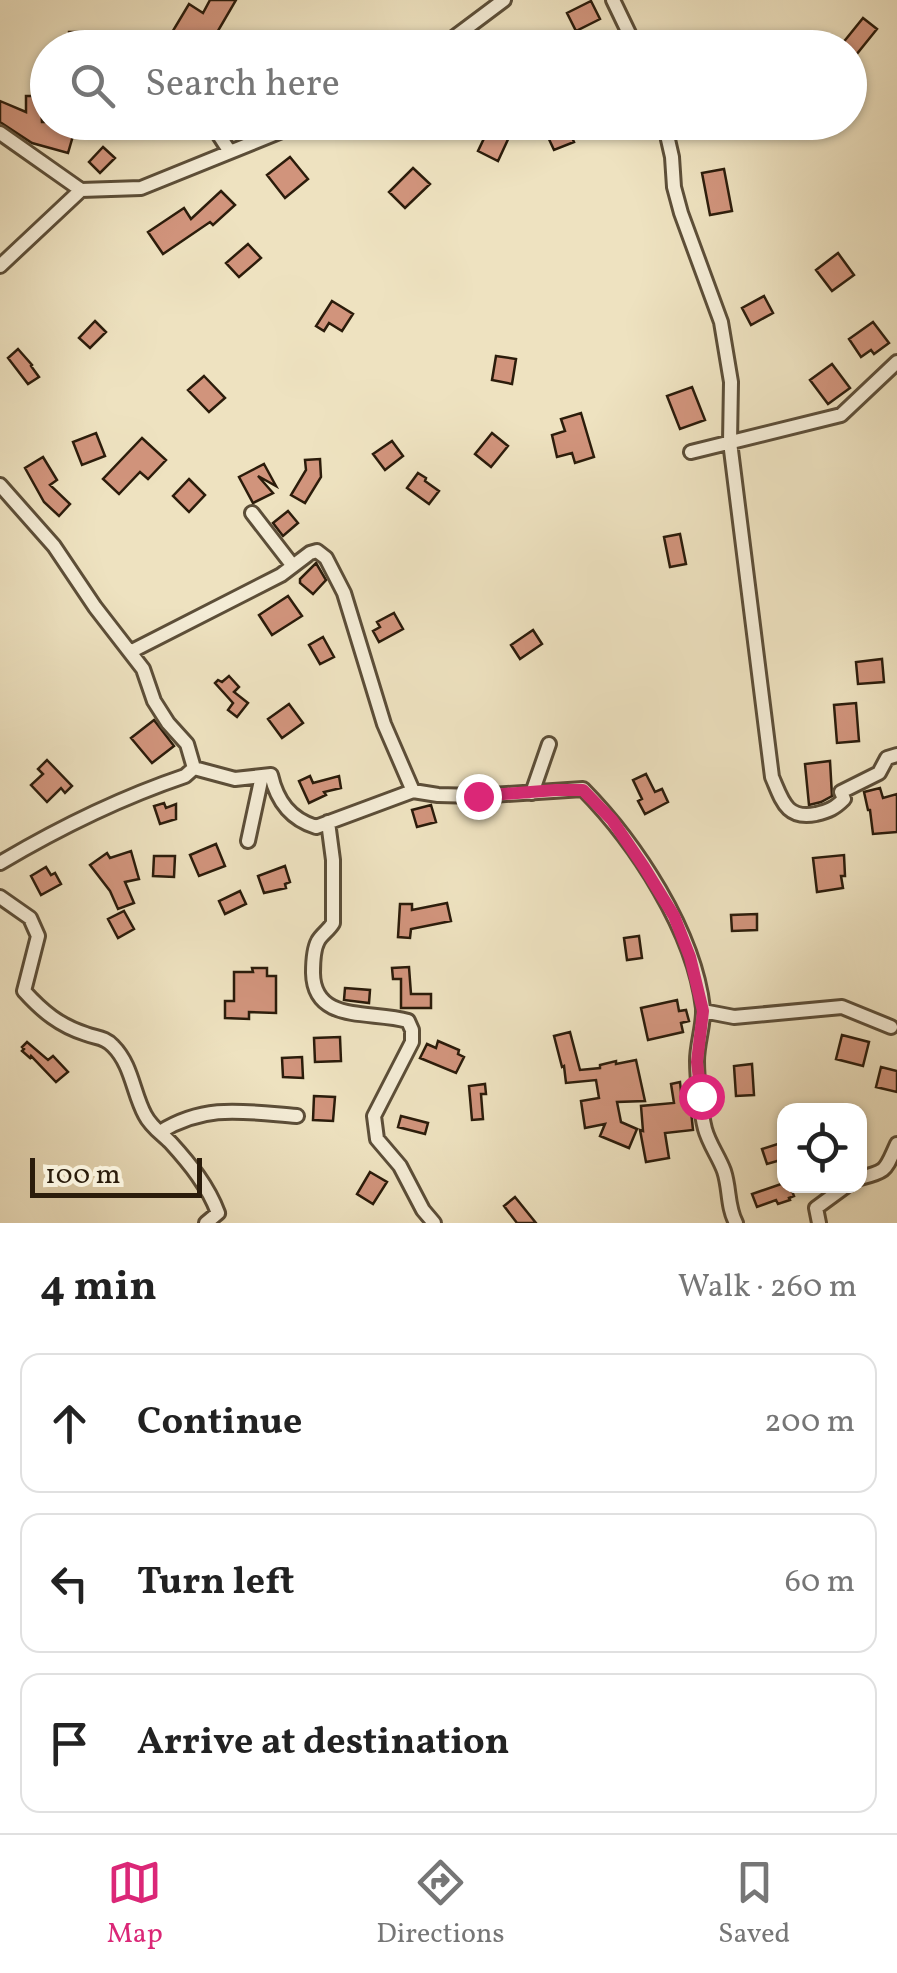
<!DOCTYPE html>
<meta charset="utf-8">
<style>
:root{--surface:#fff;--page:#f2f2f2;--text:#222;--muted:#767676;--line:#e0e0e0;--accent:#db2777}
body{margin:0;font-family:Vollkorn,serif;background:var(--page);color:var(--text)}
.controls{position:absolute;right:30px;bottom:30px;display:grid;overflow:hidden;border-radius:20px;box-shadow:0 2px 8px #0004}
.controls button{width:90px;height:90px;display:grid;place-items:center;padding:0;border:0;border-bottom:2px solid var(--line);background:var(--surface);color:var(--text);font:50px sans-serif}
.scale{position:absolute;left:30px;bottom:25px;width:172px;box-sizing:border-box;padding-left:10px;border:5px solid #2b1c0b;border-top:0;font-size:28px;line-height:35px;white-space:nowrap;color:#2b1c0b;-webkit-text-stroke:8px #f4ecd6;paint-order:stroke}
.stop{position:absolute;width:30px;height:30px;margin:-22px;border:8px solid #db2777;border-radius:50%;background:#fff}
.stop.end{background:#db2777;border-color:#fff;box-shadow:0 2px 10px #0008}
.list{margin:0;padding:0;list-style:none}
h2{display:flex;justify-content:space-between;align-items:center;height:130px;margin:0;padding:0 40px;font-size:42px}
h2 small{font-size:32px;font-weight:400;color:var(--muted)}
.list li{display:grid;grid-template-columns:65px 1fr auto;gap:30px;align-items:center;box-sizing:border-box;height:140px;margin:0 20px 20px;padding:0 20px;border:2px solid var(--line);border-radius:20px}
.list b{display:block;font-size:38px;white-space:nowrap}
.list em{font-size:32px;font-style:normal;color:var(--muted)}
.icon{flex:none;width:55px;height:55px;fill:none;stroke:currentColor;stroke-width:2;stroke-linecap:round;stroke-linejoin:round}
.map{position:relative;flex:none;width:897px;height:1223px;overflow:hidden}
.search{position:absolute;background:var(--surface);box-shadow:0 2px 8px #0004;left:30px;right:30px;top:30px;height:110px;display:flex;align-items:center;gap:25px;box-sizing:border-box;padding:0 35px;border-radius:55px;color:var(--muted);font-size:38px}
.sheet{height:610px;background:var(--surface)}
nav{display:flex;justify-content:space-around;align-items:center;box-sizing:border-box;height:140px;border-top:2px solid var(--line);background:var(--surface);font-size:28px;color:var(--muted)}
nav a{display:grid;justify-items:center;gap:5px}
nav .on{color:var(--accent)}
.map>svg:first-child{display:block}
.building{fill:#d1947c;stroke:#2b1c0b;stroke-width:2.5}
.lines{fill:none;stroke-linecap:round;stroke-linejoin:round}
.minor-casing{stroke:#5c4e38;stroke-width:18}
.minor{stroke:#f4ecd6;stroke-width:12}
.route{stroke:#db2777;stroke-width:12}
</style>
<div class="map">
<svg width="897" height="1223" viewBox="0 0 897 1223">
<rect width="100%" height="100%" fill="#eee2c0"/>
<filter id="stains"><feTurbulence type="fractalNoise" baseFrequency=".002" numOctaves="4"/><feColorMatrix values="0 0 0 0 .2 0 0 0 0 .09 0 0 0 0 .02 0 0 0 .5 -.17"/></filter>
<radialGradient id="worn" r=".72"><stop offset=".6" stop-color="#630" stop-opacity="0"/><stop offset="1" stop-color="#630" stop-opacity=".3"/></radialGradient>
<path class="building" d="M210,0H236L208,48H183L168,39L189,4L203,13Z
M591,1L600,19L576,31L567,13Z
M863,18L877,29L856,55L842,44Z
M69,32H94L93,48H68Z
M34,72H48V105H41L42,122H77L68,153L32,143L0,122V101L26,112V96H35Z
M541,122H565L574,142L554,150Z
M490,126L510,135L498,161L478,151Z
M103,147L115,158L100,173L89,162Z
M290,157L308,179L285,198L267,175Z
M413,168L430,184L405,208L389,192Z
M724,169L732,211L710,215L702,173Z
M221,191L235,205L213,225L210,222L163,254L148,232L184,208L191,219Z
M248,244L261,258L239,277L226,263Z
M838,253L854,275L832,291L816,270Z
M764,296L773,313L751,325L742,308Z
M332,301L353,314L342,331L329,323L324,331L316,326Z
M95,321L106,332L90,348L79,338Z
M873,322L889,343L874,354L871,350L861,357L849,339Z
M18,349L32,365L31,366L39,377L28,384L8,358Z
M496,356L516,359L512,384L492,380Z
M832,364L850,388L828,404L810,380Z
M204,376L225,398L209,412L188,390Z
M692,387L705,420L680,429L667,396Z
M581,413L594,457L575,463L572,453L557,457L552,435L565,431L561,419Z
M96,433L105,456L82,465L73,442Z
M492,433L508,446L491,467L475,454Z
M142,438L166,460L148,479L140,472L119,494L103,479Z
M392,441L403,456L385,470L373,454Z
M43,457L57,480L50,485L70,504L59,516L44,502L25,468Z
M320,459L321,477L305,503L291,495L306,470L305,460Z
M264,464L276,486L258,476L273,493L253,503L239,477Z
M418,473L426,478L425,481L439,491L429,504L407,488Z
M189,479L205,495L189,512L173,496Z
M288,511L298,523L283,536L273,523Z
M680,534L686,564L670,567L664,537Z
M316,563L326,580L313,594L300,583V579Z
M288,596L302,616L272,635L259,615Z
M394,613L403,629L379,642L373,631L380,627L377,622Z
M533,630L542,644L520,659L511,645Z
M323,637L334,657L320,664L309,645Z
M882,659L884,682L858,684L856,662Z
M229,676L239,687L234,692L248,703L237,717L228,710L233,703L215,683L218,680L222,682Z
M856,703L859,741L837,743L834,705Z
M289,704L303,723L282,738L268,719Z
M154,720L174,746L152,763L131,738Z
M47,760L72,786L65,793L61,788L47,802L31,785L43,774L38,769Z
M830,761L832,796L821,802L809,805L805,764Z
M646,774L655,792L662,789L668,802L645,814L638,801L642,799L633,780Z
M310,776L313,783L339,776L341,788L324,792L326,795L309,803L299,781Z
M880,788L883,798L897,794V832L873,834L870,810H868L864,792Z
M164,803L166,808L176,804V819L160,824L154,806Z
M431,805L436,822L417,827L412,810Z
M216,844L225,866L199,876L190,855Z
M131,851L139,879L125,882L134,903L118,909L110,891L90,865L107,853L110,858Z
M844,855L845,876H841L843,888L817,892L813,858Z
M154,856H175L174,877L153,876Z
M285,866L290,882L285,884L286,888L264,893L258,876Z
M46,867L51,875L55,873L61,884L41,895L31,876Z
M240,891L246,904L225,914L219,901Z
M447,903L451,921L411,929L410,938L398,937L400,904H412V910Z
M124,911L134,929L118,938L108,919Z
M757,914V930L732,931L731,915Z
M639,936L642,958L627,960L624,938Z
M409,967L411,994H431V1008H401V979H393L392,968Z
M252,968H267V976H276V1013L249,1012V1019L225,1018V1001H234V972H253Z
M345,988L370,990L369,1003L344,1000Z
M677,1000L679,1011L686,1010L689,1021L681,1023L683,1032L648,1040L641,1008Z
M570,1032L580,1070L600,1068V1065L616,1061V1064L636,1060L645,1101L617,1102L621,1122L637,1129L629,1148L600,1136L605,1124L585,1128L581,1101L599,1098L596,1080L566,1083L564,1066L562,1067L554,1036Z
M842,1035L869,1042L863,1066L836,1059Z
M340,1037L341,1061L315,1062L314,1038Z
M438,1041L459,1050L458,1054L464,1057L456,1073L420,1058L427,1044L436,1048Z
M27,1042L48,1060L53,1056L68,1072L56,1082L31,1056L30,1058L22,1051L24,1049L22,1047Z
M302,1057L303,1078L283,1077L282,1058Z
M752,1064L754,1095L736,1096L734,1066Z
M881,1067L897,1071V1092L876,1087Z
M680,1082L682,1102L690,1101L693,1130L665,1133L669,1158L646,1162L640,1130L643,1131L641,1106L674,1103L671,1084Z
M485,1084L486,1094H481L483,1119L472,1120L469,1086Z
M314,1096L335,1097L333,1121L313,1120Z
M401,1116L428,1123L425,1134L398,1127Z
M784,1142V1159L767,1164L762,1149Z
M370,1172L387,1182L373,1204L357,1194Z
M784,1183V1186H790L794,1196L789,1198L790,1200L778,1204L776,1200L757,1207L752,1194Z
M515,1197L536,1223H517L504,1206Z"/>
<g class="lines">
<defs>
<path id="minor" d="M613,0L636,48
M440,48L504,0
M214,122L217,132L230,152
M664,122L672,157L674,187L681,213L721,322L731,382L730,442L772,777C782,800 786,820 816,814C829,811 835,808 844,799L841,792L879,773L887,758L897,755
M0,133L81,190
M0,266L81,190L141,188L304,122
M691,452L841,415L897,362
M0,485L54,546L95,607L143,669L154,701L168,723L187,744L194,768L185,776C120,798 59,828 0,863
M252,513L293,566
M130,652L281,575L310,553L317,551L326,558L344,593L384,724L413,791
M194,768L235,779L262,776
M532,793L549,744
M328,822L333,860V923C329,930 321,935 318,941C313,950 313,964 313,973C314,1024 371,1010 408,1021L412,1030V1042L374,1116L377,1139L400,1166L423,1210L434,1223
M248,841L262,776L271,775C277,801 290,819 316,827L413,791L438,795L477,796L583,789C636,843 694,931 703,1008C704,1025 697,1043 697,1061C697,1078 701,1114 705,1129C709,1144 719,1157 724,1171C730,1189 727,1206 736,1223
M0,897L30,918L38,936L24,991C42,1011 60,1026 86,1034C96,1038 105,1037 113,1046C132,1065 133,1093 145,1115C151,1127 162,1134 171,1143C190,1164 208,1186 218,1213L206,1223
M703,1011L734,1017L842,1007L891,1027
M160,1132C206,1103 246,1112 297,1116
M860,1178C888,1171 885,1170 897,1144
M819,1223L816,1208L846,1186"/>
</defs>
<use href="#minor" class="minor-casing"/>
<use href="#minor" class="minor"/>
</g>
<g class="lines">
<path class="route" d="M478,796L556,790H583L612,820L644,867L674,916L690,957L703,1011L697,1062L701,1096"/>
</g>
<rect width="100%" height="100%" filter="url(#stains)"/>
<rect width="100%" height="100%" fill="url(#worn)"/>
</svg>
<div class="controls">
<button><svg class="icon" aria-label="locate" viewBox="0 0 24 24"><circle cx="12" cy="12" r="6"/><path d="M12 2v4M12 18v4M2 12h4M18 12h4"/></svg></button>
</div>
<div class="scale">100 m</div>
<div class="stop" style="left:701px;top:1096px"></div>
<div class="stop end" style="left:478px;top:796px"></div>
<div class="search"><svg class="icon" aria-label="search" viewBox="0 0 24 24"><circle cx="10" cy="10" r="6"/><path d="M15 15l6 6"/></svg>Search here</div>
</div>
<section class="sheet">
<h2>4 min<small>Walk · 260 m</small></h2>
<ul class="list">
<li><svg class="icon" aria-label="ahead" viewBox="0 0 24 24"><path d="M12 20V5M6 11l6-6 6 6"/></svg><div><b>Continue</b></div><em>200 m</em></li>
<li><svg class="icon" aria-label="left" viewBox="0 0 24 24"><path d="M17 20v-9H6M10 6l-5 5 5 5"/></svg><div><b>Turn left</b></div><em>60 m</em></li>
<li><svg class="icon" aria-label="arrive" viewBox="0 0 24 24"><path d="M6 21V4h12l-3 4 3 4H6"/></svg><div><b>Arrive at destination</b></div></li>
</ul>
</section>
<nav>
<a class="on"><svg class="icon" aria-label="map" viewBox="0 0 24 24"><path d="M3 6l6-2 6 2 6-2v14l-6 2-6-2-6 2zM9 4v14M15 6v14"/></svg>Map</a>
<a><svg class="icon" aria-label="directions" viewBox="0 0 24 24"><path d="M12 3l9 9-9 9-9-9zM9 14v-3h6M13 9l2 2-2 2"/></svg>Directions</a>
<a><svg class="icon" aria-label="saved" viewBox="0 0 24 24"><path d="M7 4h10v16l-5-4-5 4z"/></svg>Saved</a>
</nav>
